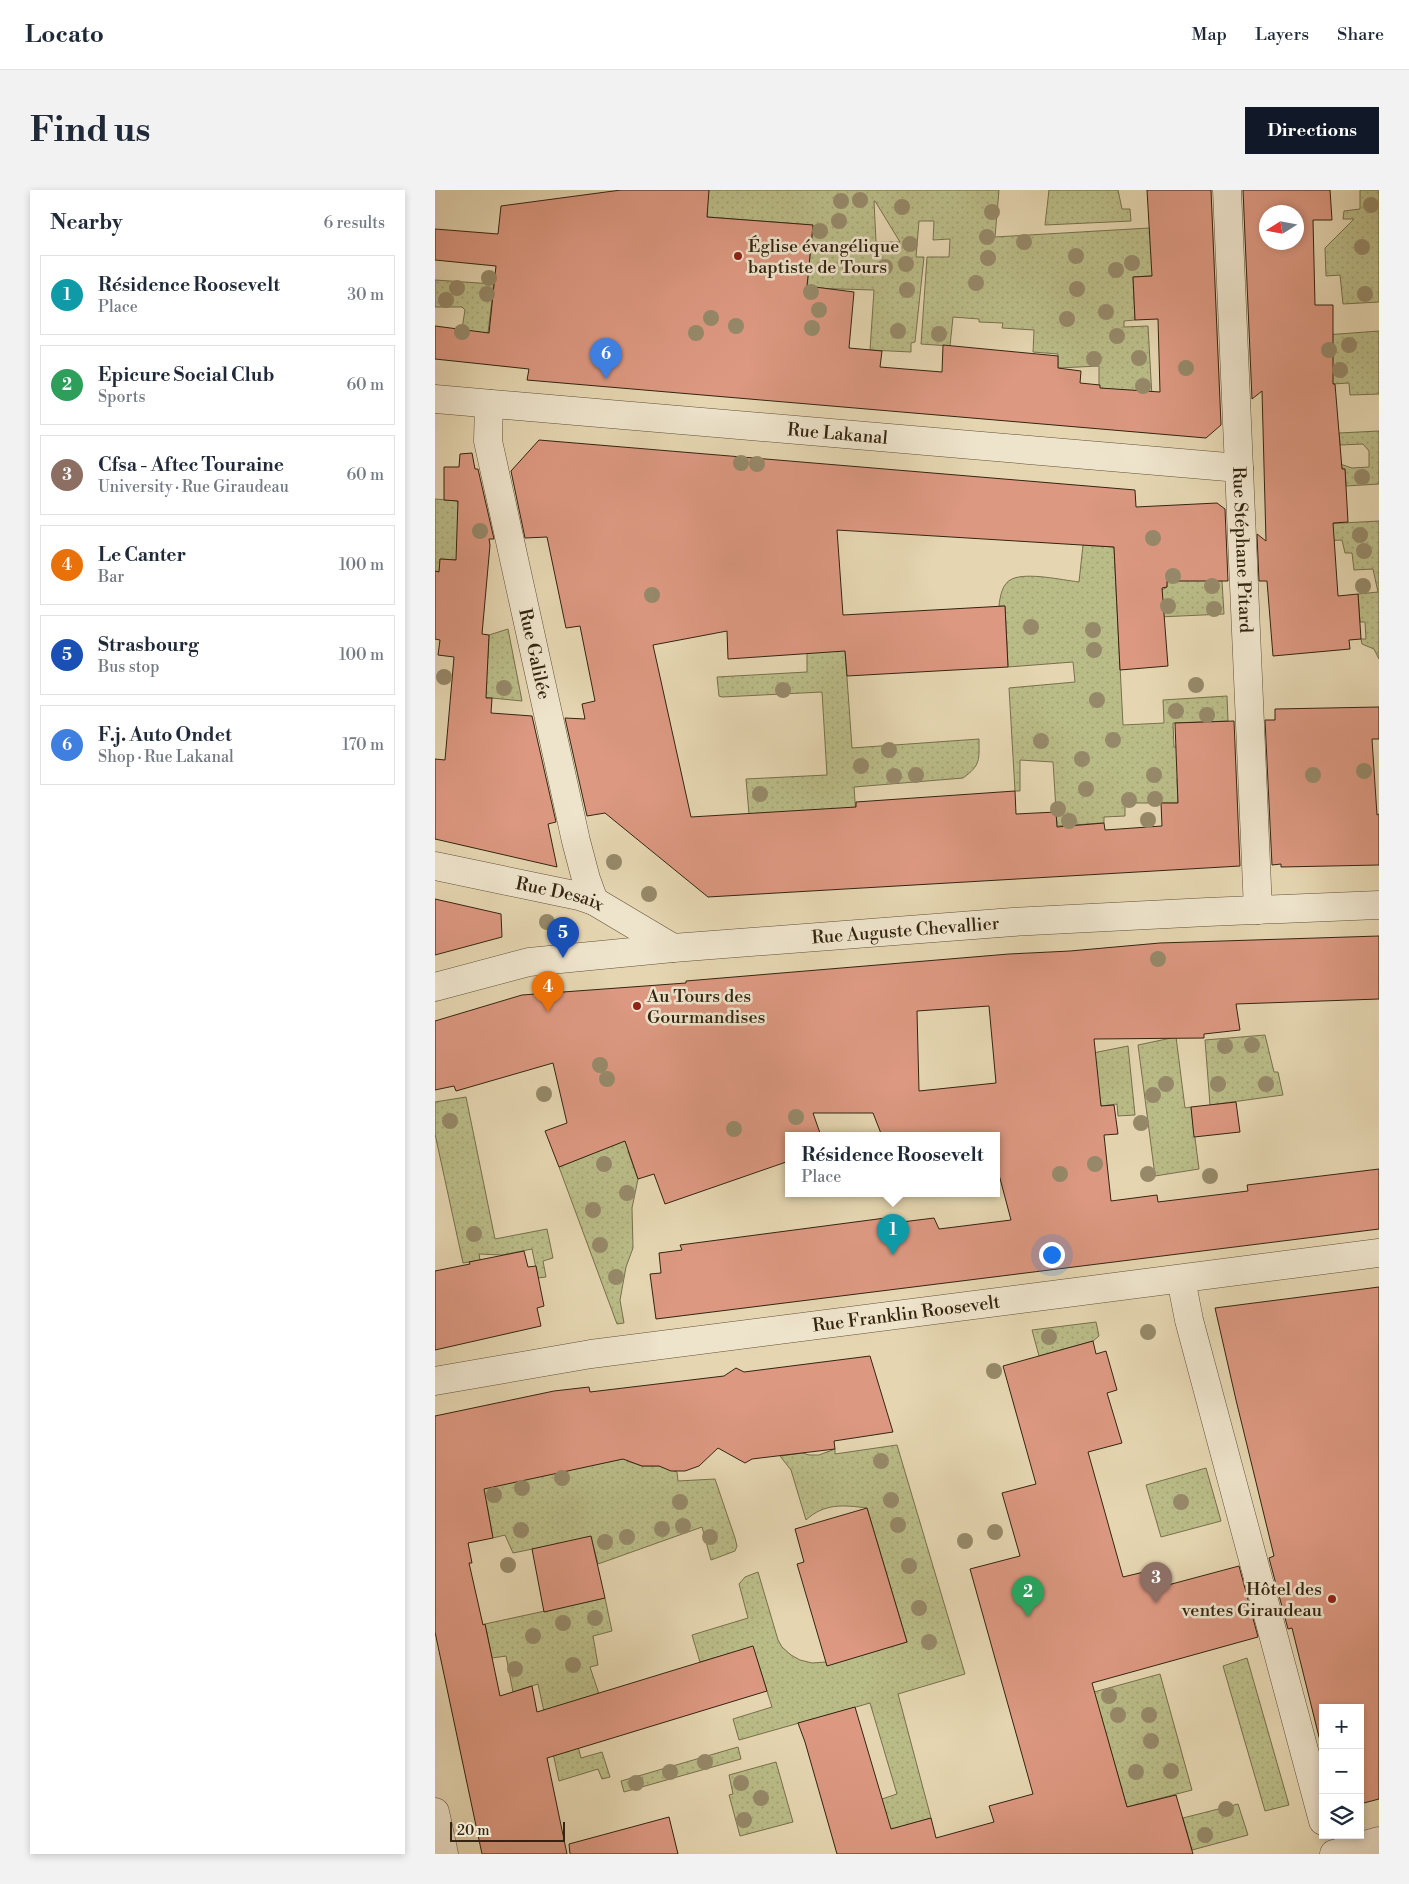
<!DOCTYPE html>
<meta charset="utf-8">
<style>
:root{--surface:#fff;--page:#f2f2f3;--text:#1f2937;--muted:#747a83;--line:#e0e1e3;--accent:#111827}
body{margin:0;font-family:"Libre Bodoni",serif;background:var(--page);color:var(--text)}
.controls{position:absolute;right:15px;bottom:15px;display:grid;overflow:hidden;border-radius:0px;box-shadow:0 2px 8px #0003}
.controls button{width:45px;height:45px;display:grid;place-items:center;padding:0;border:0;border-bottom:1px solid var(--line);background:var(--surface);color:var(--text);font:25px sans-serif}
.compass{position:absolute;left:824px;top:15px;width:45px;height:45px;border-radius:50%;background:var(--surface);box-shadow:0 2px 8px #0003;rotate:259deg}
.scale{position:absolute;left:15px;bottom:12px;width:115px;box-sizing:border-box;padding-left:5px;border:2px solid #342410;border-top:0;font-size:14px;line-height:18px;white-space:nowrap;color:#342410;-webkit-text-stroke:4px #eee4cc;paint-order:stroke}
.you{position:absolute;left:616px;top:1064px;width:18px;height:18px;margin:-12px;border:4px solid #fff;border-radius:50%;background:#1a73e8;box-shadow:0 0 0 8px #1a73e833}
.badge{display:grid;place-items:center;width:32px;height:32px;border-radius:50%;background:var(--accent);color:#fff;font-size:16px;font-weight:700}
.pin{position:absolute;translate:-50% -41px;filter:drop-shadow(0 1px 2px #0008)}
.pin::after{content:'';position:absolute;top:26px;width:18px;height:15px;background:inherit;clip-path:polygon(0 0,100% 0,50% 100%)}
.popup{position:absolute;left:350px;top:942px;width:215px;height:65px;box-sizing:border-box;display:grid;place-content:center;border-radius:0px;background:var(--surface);filter:drop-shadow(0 1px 4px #0005);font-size:16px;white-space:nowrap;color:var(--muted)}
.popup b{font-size:19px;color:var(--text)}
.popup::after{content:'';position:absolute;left:50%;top:100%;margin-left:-10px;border:10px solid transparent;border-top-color:var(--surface)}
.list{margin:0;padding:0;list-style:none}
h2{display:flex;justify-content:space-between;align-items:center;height:65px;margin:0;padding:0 20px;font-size:21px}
h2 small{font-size:16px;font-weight:400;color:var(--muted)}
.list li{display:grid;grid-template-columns:32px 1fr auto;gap:15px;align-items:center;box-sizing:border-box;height:80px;margin:0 10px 10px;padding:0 10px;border:1px solid var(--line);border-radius:0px}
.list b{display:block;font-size:19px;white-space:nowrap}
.list p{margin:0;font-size:16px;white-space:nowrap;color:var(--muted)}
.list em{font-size:16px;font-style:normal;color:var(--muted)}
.icon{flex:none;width:28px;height:28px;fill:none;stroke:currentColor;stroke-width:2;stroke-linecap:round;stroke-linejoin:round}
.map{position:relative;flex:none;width:944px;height:1664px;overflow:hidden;border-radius:0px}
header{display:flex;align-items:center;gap:30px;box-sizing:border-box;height:70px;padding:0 25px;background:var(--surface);border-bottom:1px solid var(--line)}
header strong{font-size:24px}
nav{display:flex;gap:28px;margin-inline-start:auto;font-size:18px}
.intro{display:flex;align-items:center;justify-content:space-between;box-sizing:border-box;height:120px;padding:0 30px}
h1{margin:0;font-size:35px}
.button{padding:12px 22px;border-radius:0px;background:var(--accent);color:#fff;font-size:18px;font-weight:700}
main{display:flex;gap:30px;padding:0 30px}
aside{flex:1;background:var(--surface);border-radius:0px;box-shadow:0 2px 8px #0003}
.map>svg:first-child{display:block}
.grass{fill:url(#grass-dots);stroke:#77704c;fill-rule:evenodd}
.building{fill:#dc9881;stroke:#342410;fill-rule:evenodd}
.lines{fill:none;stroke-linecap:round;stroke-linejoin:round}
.minor-casing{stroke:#605038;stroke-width:29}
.minor{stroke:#eee4cc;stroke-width:28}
.tree{fill:#968969}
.poi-dot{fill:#8f2418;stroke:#eee4cc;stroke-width:2}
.labels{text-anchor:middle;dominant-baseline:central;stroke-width:5;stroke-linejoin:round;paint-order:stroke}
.poi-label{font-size:18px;fill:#342410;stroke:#eee4cc;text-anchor:start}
.street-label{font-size:18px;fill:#342410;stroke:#eee4cc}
</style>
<header>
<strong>Locato</strong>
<nav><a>Map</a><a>Layers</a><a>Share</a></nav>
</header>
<div class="intro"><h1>Find us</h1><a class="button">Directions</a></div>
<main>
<aside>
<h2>Nearby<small>6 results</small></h2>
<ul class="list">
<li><span class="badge" style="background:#0f9aa8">1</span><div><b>Résidence Roosevelt</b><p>Place</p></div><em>30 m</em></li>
<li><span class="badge" style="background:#2e9e5b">2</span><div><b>Epicure Social Club</b><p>Sports</p></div><em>60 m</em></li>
<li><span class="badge" style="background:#8d6e63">3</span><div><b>Cfsa - Aftec Touraine</b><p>University · Rue Giraudeau</p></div><em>60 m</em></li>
<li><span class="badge" style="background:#e8710a">4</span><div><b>Le Canter</b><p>Bar</p></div><em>100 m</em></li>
<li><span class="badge" style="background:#1a4fb4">5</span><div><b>Strasbourg</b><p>Bus stop</p></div><em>100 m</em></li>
<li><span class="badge" style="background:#3f7fe0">6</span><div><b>F.j. Auto Ondet</b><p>Shop · Rue Lakanal</p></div><em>170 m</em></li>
</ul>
</aside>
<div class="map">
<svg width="944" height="1664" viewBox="0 0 944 1664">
<defs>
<pattern id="grass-dots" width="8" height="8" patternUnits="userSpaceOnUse" patternTransform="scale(1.25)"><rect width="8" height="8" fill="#babc88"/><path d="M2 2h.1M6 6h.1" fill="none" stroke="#a0a174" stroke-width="1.8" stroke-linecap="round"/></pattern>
</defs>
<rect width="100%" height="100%" fill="#e5d6b1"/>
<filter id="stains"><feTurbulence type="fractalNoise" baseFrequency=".004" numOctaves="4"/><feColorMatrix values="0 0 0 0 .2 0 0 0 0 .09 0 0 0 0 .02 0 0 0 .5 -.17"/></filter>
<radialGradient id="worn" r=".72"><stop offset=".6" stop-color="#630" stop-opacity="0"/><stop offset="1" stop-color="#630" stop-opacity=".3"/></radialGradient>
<path class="grass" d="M273,0H564L560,47L714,38L729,85L698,87L700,130L689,131V137L713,136L719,243L664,238V176L623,178V164L598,162L599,140L567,138L568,133L544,132V129L518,127L515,156L486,154L492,67H514L515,49L498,50L499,31H484L481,67H489L480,152L476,153V162L435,160L439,100L372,98L378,35L272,27ZM439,11H440L465,52H441Z
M614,0H683L687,19H695L696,31L610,35Z
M925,0H944V112L908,114L905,85L891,86L890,58L919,29H908L909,21L925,19Z
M0,90L59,94L52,151L26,145L30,120L27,117H0Z
M944,141V204L915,205L914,193L897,194L877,146Z
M944,241V294L911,296L910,279H906L905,274L917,278L934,277V261L928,254L905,255L904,243Z
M0,309L23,311L28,370L5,369L4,382L0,381Z
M944,331V469L939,459L927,454L926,449H931L930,432H925L923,404L943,402L938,379L919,380L917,363H910L907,350L886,351L871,335Z
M648,355L679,357L688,535L729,533L728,510L792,506L793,531L738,533L739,557L763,556L742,589L743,613H690V626L669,627V633L622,636L618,572L585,570V601H580L574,498L640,492L638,472L573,477L570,416H564C565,407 567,393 577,389C592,382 627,390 644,392Z
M731,381L787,391L789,424L724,427L725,401L732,397Z
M73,439L87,511L16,504L53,468L54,445Z
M410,460L417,558L544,549C544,570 546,575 528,588L419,597L421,625L314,624L311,589L392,585L387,502L287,507L284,506L282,487L372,482V463Z
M830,845L839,882H843L848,905L775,915L770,850Z
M741,847L750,918L756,917L764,979L720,986L703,855Z
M693,856L700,925L683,926L682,914L666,916L658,863Z
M31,907L60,1049L112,1039L118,1068L108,1071L111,1087L103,1088L97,1059L67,1065L44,1064L45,1070L28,1073L0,944V912Z
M204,945L208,955L193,961L203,989L197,1018L198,1058L191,1077L185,1110L189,1133L182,1134L124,977Z
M661,1132L664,1146L658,1151L604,1166L597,1140Z
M462,1255L530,1484L463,1504L496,1628L400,1655L447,1609L462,1604L435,1513L304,1550L298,1529L337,1517L318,1457L265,1472L257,1445L313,1428L304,1394L310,1387L323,1382L343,1450L347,1457L356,1465L365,1470L377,1473L391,1472L392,1475L472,1452L432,1318C409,1315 389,1313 371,1330L356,1280L345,1266L368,1263L374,1265H384L400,1259V1264Z
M191,1268L192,1271L207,1276H224L242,1282L243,1291L280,1289L300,1348L302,1356L300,1361L276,1370L267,1337L163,1374L156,1347L78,1363L70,1345L58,1348L52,1315L22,1319L18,1305Z
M771,1278L786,1331L726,1347L711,1295Z
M170,1408L177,1441L158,1446L163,1475L155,1477L164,1504L132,1514L146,1568L167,1562L175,1587L167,1589L163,1579L124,1591L103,1494L78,1502L71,1466L57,1468L50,1434Z
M812,1468L854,1615L830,1621L788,1476Z
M725,1484L757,1600L692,1617L659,1502Z
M303,1557L306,1569L189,1602L186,1591Z
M341,1572L358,1632L305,1646L294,1605L298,1604L294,1585Z
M803,1614L813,1645L757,1660L748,1628Z"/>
<path class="building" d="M186,0H274L272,27L378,35L372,96L419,102L414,158L447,161L445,177L507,182L508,155L623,166V178L646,181L645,193L665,195V198L725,202L723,129L700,130L698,87L717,86L712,0H776L786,235L771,248L92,190L94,179L0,169V136L54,143L61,76L0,70V39L63,44L66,16Z
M808,0H895L897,30H878L880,115H898V194H900L907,279H910L913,332L898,333L903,406L923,404L926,449L914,450L915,459L838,466L832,391H824L822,344L831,351L827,201L817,209ZM832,22H862V52H832Z
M104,250L700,300L701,317L782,313L790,319L793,391H732V397L727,398L733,476L685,480L679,357L402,340L408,425L570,416L573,477L412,486L410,461L293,469L292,441L218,455L256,627L421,617V612L580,601L581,624L621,622L622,637L669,633L670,640L727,636L726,613H743L740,533L799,531L805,676L273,707L170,623L152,626L130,528L150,529L147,514L160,511L145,436L131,438L112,347L90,348L76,281Z
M37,263L40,279H43L59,349H54L55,355L47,444L54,445L51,508H57L56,523L97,526L121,632L113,634L122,677L0,649V569L10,570L19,467L3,465L5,450L0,449V381L4,382L5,369L21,370L23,311L9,310V277H24L25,264Z
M944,517V549H937L942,625L944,624V675L846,677V674L837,675L830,530H840V519Z
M0,709L66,724L67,747L0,765Z
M944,746V809L801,814L805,840L769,844V848L659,849L666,916L679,915L683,944L669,945L676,1011L722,1005L723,1012L813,1001L812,995L944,979V1039L221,1129L215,1084L226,1083L224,1063L247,1060L245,1055L458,1027L459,1033L499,1028L504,1039L576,1030L562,977V946H447L438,923H378L386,946H354V971L230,1014L219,984L203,989L190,951L124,977L110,941L132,933L118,873L21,901L19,896L0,900V831L87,805L251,793V791L574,764L635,761L725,753ZM554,816L561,893L484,901L482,821Z
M801,912L805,942L759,947L756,917Z
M89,1061L93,1077L101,1076L109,1116L102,1118L106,1136L0,1160V1081L35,1074L34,1072Z
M944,1097V1609L925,1614V1518H888V1563L857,1438L853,1439L834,1368L839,1366L801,1210L780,1118Z
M658,1151L661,1164L671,1161L682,1200L672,1203L687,1253L653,1262L688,1387L713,1381L718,1399L804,1376L823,1447L657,1493L692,1617L741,1605L758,1664H402L370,1552L363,1533L420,1517L456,1639L496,1628L501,1648L559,1632L554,1616L598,1604L535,1379L585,1366L567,1303L601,1294L568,1176Z
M435,1166L458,1242L399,1251L400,1259L317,1269L310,1273L283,1258L264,1276L250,1281H236L224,1276H207L188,1269L49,1299L58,1348L33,1353L37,1373H34L48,1435L50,1434L65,1506L97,1496L102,1522L318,1456L332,1501L112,1568L132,1664H47L0,1442V1226L119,1201L154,1197L155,1202L289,1186L301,1178L309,1182Z
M432,1318L472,1452L392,1476L362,1374L369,1372L360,1339Z
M156,1346L170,1408L109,1422L97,1359Z
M234,1627L243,1664H135L134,1654Z"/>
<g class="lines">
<defs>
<g id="minor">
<path id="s1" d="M792,0L823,720"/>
<path id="s2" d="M0,209L804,278"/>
<path id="s3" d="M54,214L53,251L141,651L151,689L159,711"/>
<path id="s4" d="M0,676L144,706L159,711L238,758"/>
<path id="s5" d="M0,797L94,772L238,758L578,732L772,722L944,715"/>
<path d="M746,1089L754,1130L888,1631"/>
<path id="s6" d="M0,1191L156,1164L944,1063"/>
<path d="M0,1622L9,1664"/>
<path d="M899,1664L944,1651"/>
</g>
</defs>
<use href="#minor" class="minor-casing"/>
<use href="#minor" class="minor"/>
</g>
<g class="tree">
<circle cx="425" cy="10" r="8"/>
<circle cx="406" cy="11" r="8"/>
<circle cx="936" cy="15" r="8"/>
<circle cx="467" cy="17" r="8"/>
<circle cx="557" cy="22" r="8"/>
<circle cx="404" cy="31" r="8"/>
<circle cx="385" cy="41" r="8"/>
<circle cx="552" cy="47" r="8"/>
<circle cx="589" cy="52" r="8"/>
<circle cx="475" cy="54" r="8"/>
<circle cx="927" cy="57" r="8"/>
<circle cx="641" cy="66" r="8"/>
<circle cx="553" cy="68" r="8"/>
<circle cx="697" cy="73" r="8"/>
<circle cx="471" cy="74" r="8"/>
<circle cx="450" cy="77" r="8"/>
<circle cx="681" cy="80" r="8"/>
<circle cx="54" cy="88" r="8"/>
<circle cx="541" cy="93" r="8"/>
<circle cx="22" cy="98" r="8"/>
<circle cx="642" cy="99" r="8"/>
<circle cx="472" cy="100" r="8"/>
<circle cx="376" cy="102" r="8"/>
<circle cx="52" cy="104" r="8"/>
<circle cx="930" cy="104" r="8"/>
<circle cx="11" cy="110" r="8"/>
<circle cx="384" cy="120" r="8"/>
<circle cx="671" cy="122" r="8"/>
<circle cx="276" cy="128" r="8"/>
<circle cx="632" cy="129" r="8"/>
<circle cx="301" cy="136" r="8"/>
<circle cx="377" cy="138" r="8"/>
<circle cx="463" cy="141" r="8"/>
<circle cx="27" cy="142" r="8"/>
<circle cx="261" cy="143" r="8"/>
<circle cx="504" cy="144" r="8"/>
<circle cx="682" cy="146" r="8"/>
<circle cx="914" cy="155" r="8"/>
<circle cx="894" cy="160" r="8"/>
<circle cx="704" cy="168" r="8"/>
<circle cx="659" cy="169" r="8"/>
<circle cx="751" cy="178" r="8"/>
<circle cx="905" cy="180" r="8"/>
<circle cx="708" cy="196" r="8"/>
<circle cx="306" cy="273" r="8"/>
<circle cx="322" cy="274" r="8"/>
<circle cx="927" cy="287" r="8"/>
<circle cx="45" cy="341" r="8"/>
<circle cx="925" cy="345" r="8"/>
<circle cx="718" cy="348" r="8"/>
<circle cx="929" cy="361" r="8"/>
<circle cx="738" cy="386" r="8"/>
<circle cx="777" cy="396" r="8"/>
<circle cx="928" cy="396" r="8"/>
<circle cx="217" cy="405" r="8"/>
<circle cx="733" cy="416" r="8"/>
<circle cx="779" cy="419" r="8"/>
<circle cx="596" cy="437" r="8"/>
<circle cx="658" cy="440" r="8"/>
<circle cx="659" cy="460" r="8"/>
<circle cx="9" cy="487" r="8"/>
<circle cx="761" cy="495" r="8"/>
<circle cx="69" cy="498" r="8"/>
<circle cx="348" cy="500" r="8"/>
<circle cx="662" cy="510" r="8"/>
<circle cx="741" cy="521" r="8"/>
<circle cx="772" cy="525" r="8"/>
<circle cx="678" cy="550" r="8"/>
<circle cx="606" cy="551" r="8"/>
<circle cx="454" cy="560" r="8"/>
<circle cx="647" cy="569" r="8"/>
<circle cx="426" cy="576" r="8"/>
<circle cx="929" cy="581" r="8"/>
<circle cx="481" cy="585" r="8"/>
<circle cx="719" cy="585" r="8"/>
<circle cx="878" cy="585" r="8"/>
<circle cx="459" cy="586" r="8"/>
<circle cx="651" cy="599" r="8"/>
<circle cx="325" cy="604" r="8"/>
<circle cx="720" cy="609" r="8"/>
<circle cx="694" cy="610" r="8"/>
<circle cx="623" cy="619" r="8"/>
<circle cx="713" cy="630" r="8"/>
<circle cx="634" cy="631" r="8"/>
<circle cx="179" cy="672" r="8"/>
<circle cx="214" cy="704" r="8"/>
<circle cx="112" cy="732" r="8"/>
<circle cx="723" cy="769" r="8"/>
<circle cx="817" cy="855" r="8"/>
<circle cx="790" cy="856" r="8"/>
<circle cx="165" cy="875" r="8"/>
<circle cx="172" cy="889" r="8"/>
<circle cx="731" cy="894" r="8"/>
<circle cx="783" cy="894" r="8"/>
<circle cx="831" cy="894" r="8"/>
<circle cx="109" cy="904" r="8"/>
<circle cx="718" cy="905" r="8"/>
<circle cx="361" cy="927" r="8"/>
<circle cx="15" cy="931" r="8"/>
<circle cx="706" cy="933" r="8"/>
<circle cx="299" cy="939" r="8"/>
<circle cx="169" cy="974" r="8"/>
<circle cx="660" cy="974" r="8"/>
<circle cx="625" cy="984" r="8"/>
<circle cx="713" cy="984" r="8"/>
<circle cx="775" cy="986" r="8"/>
<circle cx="192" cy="1003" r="8"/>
<circle cx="158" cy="1020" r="8"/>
<circle cx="39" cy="1044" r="8"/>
<circle cx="165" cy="1055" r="8"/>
<circle cx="181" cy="1087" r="8"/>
<circle cx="713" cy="1142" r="8"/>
<circle cx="614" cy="1147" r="8"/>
<circle cx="559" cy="1181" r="8"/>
<circle cx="446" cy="1271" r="8"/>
<circle cx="127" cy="1288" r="8"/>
<circle cx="87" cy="1298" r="8"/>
<circle cx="59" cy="1305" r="8"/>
<circle cx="456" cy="1310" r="8"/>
<circle cx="245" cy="1312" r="8"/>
<circle cx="746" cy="1312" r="8"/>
<circle cx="463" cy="1335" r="8"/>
<circle cx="248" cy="1336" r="8"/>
<circle cx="227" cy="1339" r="8"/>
<circle cx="86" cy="1340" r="8"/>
<circle cx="560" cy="1342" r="8"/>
<circle cx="192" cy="1347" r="8"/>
<circle cx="275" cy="1347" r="8"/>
<circle cx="530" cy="1351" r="8"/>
<circle cx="170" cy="1352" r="8"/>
<circle cx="73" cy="1375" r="8"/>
<circle cx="474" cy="1376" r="8"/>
<circle cx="484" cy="1418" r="8"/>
<circle cx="160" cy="1428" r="8"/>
<circle cx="128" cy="1433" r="8"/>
<circle cx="98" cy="1446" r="8"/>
<circle cx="494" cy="1452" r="8"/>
<circle cx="138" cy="1475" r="8"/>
<circle cx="80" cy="1479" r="8"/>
<circle cx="674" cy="1506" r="8"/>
<circle cx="683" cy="1525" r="8"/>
<circle cx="714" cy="1525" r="8"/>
<circle cx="716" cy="1551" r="8"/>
<circle cx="270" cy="1572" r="8"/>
<circle cx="736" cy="1581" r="8"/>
<circle cx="235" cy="1582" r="8"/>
<circle cx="701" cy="1582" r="8"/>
<circle cx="201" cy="1593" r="8"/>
<circle cx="306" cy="1593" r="8"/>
<circle cx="326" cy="1608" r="8"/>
<circle cx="791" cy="1619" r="8"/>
<circle cx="309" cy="1630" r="8"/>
<circle cx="770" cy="1645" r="8"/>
</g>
<g class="poi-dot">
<circle cx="303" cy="66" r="5"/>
<circle cx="202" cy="816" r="5"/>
<circle cx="897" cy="1409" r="5"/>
</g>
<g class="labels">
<g class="poi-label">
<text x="313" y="56">Église évangélique<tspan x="313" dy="21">baptiste de Tours</tspan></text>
<text x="212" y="806">Au Tours des<tspan x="212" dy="21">Gourmandises</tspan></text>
<text x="887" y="1399" text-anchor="end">Hôtel des<tspan x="887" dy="21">ventes Giraudeau</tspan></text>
</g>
<g class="street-label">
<text stroke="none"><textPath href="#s2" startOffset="404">Rue Lakanal</textPath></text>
<text stroke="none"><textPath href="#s1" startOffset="360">Rue Stéphane Pitard</textPath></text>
<text stroke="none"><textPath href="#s3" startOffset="255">Rue Galilée</textPath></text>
<text stroke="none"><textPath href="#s4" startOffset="128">Rue Desaix</textPath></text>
<text stroke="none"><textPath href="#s5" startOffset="475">Rue Auguste Chevallier</textPath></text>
<text stroke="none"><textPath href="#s6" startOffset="476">Rue Franklin Roosevelt</textPath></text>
</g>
</g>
<rect width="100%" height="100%" filter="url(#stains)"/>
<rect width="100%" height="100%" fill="url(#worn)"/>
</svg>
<div class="controls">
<button>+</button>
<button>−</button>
<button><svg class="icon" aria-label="layers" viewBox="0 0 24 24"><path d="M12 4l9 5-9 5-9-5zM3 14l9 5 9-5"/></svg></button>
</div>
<svg class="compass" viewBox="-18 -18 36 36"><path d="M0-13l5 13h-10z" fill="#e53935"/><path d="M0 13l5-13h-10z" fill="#747a83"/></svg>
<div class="scale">20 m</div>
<div class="you"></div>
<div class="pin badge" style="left:458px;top:1065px;background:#0f9aa8">1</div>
<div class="popup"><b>Résidence Roosevelt</b>Place</div>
<div class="pin badge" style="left:593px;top:1427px;background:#2e9e5b">2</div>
<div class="pin badge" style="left:721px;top:1413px;background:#8d6e63">3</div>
<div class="pin badge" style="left:113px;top:822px;background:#e8710a">4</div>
<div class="pin badge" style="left:128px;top:768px;background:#1a4fb4">5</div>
<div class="pin badge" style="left:171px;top:189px;background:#3f7fe0">6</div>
</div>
</main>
